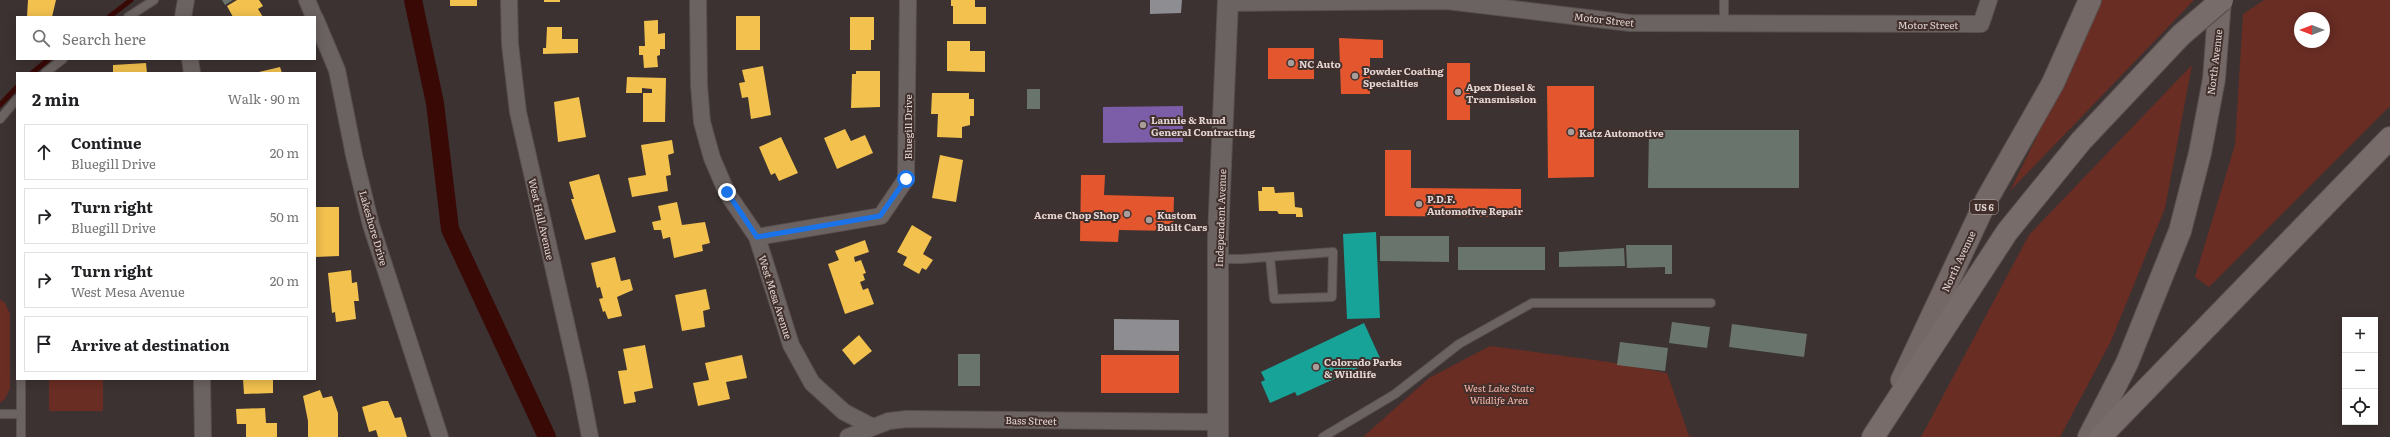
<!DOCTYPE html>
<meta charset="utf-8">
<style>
:root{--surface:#fff;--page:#f6f6f6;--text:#202124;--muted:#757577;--line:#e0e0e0}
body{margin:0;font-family:Literata,serif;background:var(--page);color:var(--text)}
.controls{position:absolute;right:12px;bottom:12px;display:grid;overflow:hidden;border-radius:0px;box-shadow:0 2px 10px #0003}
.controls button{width:36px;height:36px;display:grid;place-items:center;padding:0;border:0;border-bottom:1px solid var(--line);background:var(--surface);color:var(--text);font:20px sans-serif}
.compass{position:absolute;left:2294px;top:12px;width:36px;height:36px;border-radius:50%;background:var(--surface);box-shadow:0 2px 10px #0003;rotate:270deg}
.stop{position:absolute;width:12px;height:12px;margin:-9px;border:3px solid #1a73e8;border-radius:50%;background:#fff}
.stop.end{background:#1a73e8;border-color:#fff;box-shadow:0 1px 4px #0008}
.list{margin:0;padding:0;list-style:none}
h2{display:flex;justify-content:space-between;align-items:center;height:52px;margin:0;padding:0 16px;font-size:17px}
h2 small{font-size:13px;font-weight:400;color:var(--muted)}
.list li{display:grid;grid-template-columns:26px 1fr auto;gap:12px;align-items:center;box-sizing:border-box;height:56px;margin:0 8px 8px;padding:0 8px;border:1px solid var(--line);border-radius:0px}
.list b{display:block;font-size:15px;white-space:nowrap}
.list p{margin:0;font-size:13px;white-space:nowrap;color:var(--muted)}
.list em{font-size:13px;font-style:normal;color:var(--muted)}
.icon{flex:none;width:22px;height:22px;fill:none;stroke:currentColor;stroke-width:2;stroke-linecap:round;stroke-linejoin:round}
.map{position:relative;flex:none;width:2390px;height:437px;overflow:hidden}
.search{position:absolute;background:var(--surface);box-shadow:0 2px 10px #0003;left:16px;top:16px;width:300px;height:44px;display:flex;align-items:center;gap:10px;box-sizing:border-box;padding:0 14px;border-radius:0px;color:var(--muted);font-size:15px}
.panel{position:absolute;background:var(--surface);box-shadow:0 2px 10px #0003;left:16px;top:72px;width:300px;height:308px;border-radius:0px}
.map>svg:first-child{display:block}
.green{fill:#6a2d24;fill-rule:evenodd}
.homes{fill:#f2c14e}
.shops{fill:#e4572e}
.offices{fill:#7b5ea7}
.public{fill:#17a398}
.industry{fill:#8d8d92}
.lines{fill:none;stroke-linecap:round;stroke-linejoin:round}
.stream{stroke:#390906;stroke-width:5}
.canal{stroke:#390906;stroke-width:18}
.building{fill:#69756c}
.service-casing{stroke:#584f4e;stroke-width:10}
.minor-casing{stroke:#584f4e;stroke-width:18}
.tertiary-casing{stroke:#584f4e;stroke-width:22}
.primary-casing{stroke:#584f4e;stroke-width:24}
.trunk-casing{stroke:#584f4e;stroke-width:24}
.service{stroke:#6b6361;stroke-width:8}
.minor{stroke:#6b6361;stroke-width:16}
.tertiary{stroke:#6b6361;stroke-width:20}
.primary{stroke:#736866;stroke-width:22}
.trunk{stroke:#786c6a;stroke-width:22}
.trunk-bridge-casing{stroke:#584f4e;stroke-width:24;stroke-linecap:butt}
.trunk-bridge{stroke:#786c6a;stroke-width:22}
.route{stroke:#1a73e8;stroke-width:5}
.poi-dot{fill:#a89d9b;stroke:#412f2c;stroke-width:1.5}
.labels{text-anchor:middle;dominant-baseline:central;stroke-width:4;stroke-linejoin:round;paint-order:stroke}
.shield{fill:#412f2c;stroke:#b2a4a2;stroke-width:1}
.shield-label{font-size:9px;font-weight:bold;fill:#e2d6d4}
.street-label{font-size:10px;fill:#e2d6d4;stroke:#412f2c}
.poi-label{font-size:10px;font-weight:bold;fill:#e2d6d4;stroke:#412f2c;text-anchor:start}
.park-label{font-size:10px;font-style:italic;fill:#fcbaae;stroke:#412f2c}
</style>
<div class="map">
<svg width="2390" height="437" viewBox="0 0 2390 437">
<rect width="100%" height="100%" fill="#3c3231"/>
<path class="green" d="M2100,0H2194L2010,191L2080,49Z
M2264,0H2390V106L2209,287L2195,277L2235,145L2243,14ZM2300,18H2324V42H2300Z
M2192,65L2165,208L2111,341L2060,437H1921L2029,235Z
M0,299L5,303L10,314V388L5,399L0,403Z
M1490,346L1609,362L1667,373L1689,436L1696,437H1363L1429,378Z
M49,379H103V411H49Z"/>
<path class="homes" d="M28,0H56L52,17H27Z
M237,0H259L263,6L258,9L263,17H233L227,6Z
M450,0H477V6H450Z
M544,0H560V2H544Z
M951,0H975V7H986V24H953V6H951Z
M736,16H760V50H736Z
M850,17H874V40H871V50H850Z
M658,20V34L665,33V49H660V55L657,56L658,67L644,68L643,55H639V46H645L644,21Z
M547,27H562V39H578V53L543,54V48H546Z
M947,41H970V51H985V72L947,71Z
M146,63L147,73H113V65Z
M763,66L771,115L751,119L748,97L742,98L739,83L745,82L742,70Z
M280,67L282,73H259V72Z
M856,71H880V107L851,108L852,74H856Z
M627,77L666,78L665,122H643V93H652V89L642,88V93H626Z
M932,93H969V99H974V116H970V125L962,127V138L937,137L938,114H931Z
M579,97L586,137L558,142L554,102Z
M845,129L851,141L865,135L873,153L837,169L824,138Z
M781,137L798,173L779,181L775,173L771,175L759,147Z
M672,140L674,153L668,155L671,175L666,176L668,191L632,197L628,178L646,175L641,145Z
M940,155L963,160L956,202L932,198Z
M599,174L616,232L585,240L571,199H574L569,182Z
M1262,187H1274L1275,193L1294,192L1295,207L1302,208L1303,217H1296V214H1279L1277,211H1259L1258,191H1262Z
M677,202L682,225L705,222L710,243L702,245L703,251L674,258L670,237L663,239L661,230H654L652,222L661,220L658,206Z
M315,207H339V256L315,257Z
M912,225L932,237L923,254L933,260L926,270L922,268L919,274L903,265L907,257L897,252Z
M865,240L869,252L854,257L855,262L861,260L866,273L863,274L865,280L860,282L863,290L868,288L874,304L845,314L828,264L839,260L835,251Z
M615,257L621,281L630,279L633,290L617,297L622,316L608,319L605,311L603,312L599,299L603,298L600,287L597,288L591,263Z
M351,270L352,283L357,282L359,301H354L356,319L336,322L335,312L332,313L328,273Z
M706,289L710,309L703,311L705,327L682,331L675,295Z
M859,335L872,351L854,365L842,350Z
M645,345L653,388L634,392L636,402L624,404L618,371L627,370L623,349Z
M742,355L747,378L726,382L730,399L698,406L693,383L709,380L705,363Z
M243,379H273V393L244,394Z
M320,390L323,398L332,396L338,413V437H308V421L303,396Z
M382,401H388L395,418L401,417L407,437H378L376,430L369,432L362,407Z
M265,408L266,423H277V437H246V424H237L236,409Z"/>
<path class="shops" d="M1339,38L1383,40V58H1370V94H1341Z
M1268,48H1314V79H1268Z
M1447,63H1470V120H1447Z
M1547,86H1594V177L1548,178Z
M1385,150H1411V188L1521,189V217L1385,216Z
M1081,175H1105L1104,195L1174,197L1173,231L1119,230L1118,242L1080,241Z
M1101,355H1179V393H1101Z"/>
<path class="offices" d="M1183,106V142L1103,143V107Z"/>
<path class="public" d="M1376,232L1380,318L1347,319L1343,234Z
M1364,323L1380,358L1297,396L1295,392L1270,403L1261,382L1265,380L1261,372Z"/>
<path class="industry" d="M1150,0H1182L1181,13L1150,14Z
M1114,319L1179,320V351L1114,350Z"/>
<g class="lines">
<path class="stream" d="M109,17L131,0
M32,73L49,59
M0,105L17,87"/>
<path class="canal" d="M413,0L435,103L450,229L547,437"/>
</g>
<path class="building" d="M222,0H233L225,5Z
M1027,89H1040V109H1027Z
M1649,130H1799V188H1648Z
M1380,236H1449V262L1380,261Z
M1626,245H1672V274H1665V267L1627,268Z
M1458,247H1545V270H1458Z
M1624,248L1625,266L1559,267V252Z
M1672,322L1710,327L1707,348L1669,343Z
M1732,324L1807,334L1804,357L1729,347Z
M1620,342L1668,348L1665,371L1617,365Z
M958,354H980V386H958Z"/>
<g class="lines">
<defs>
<path id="service" d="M128,17L154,0
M1724,23V0
M45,73L63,59
M0,119L17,99
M1218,259H1242L1333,252L1332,297L1274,299L1270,257
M0,414H21
M21,437V379
M1323,437L1395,394L1459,344L1532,303H1711"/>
<path id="minor" d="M307,0L314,17
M509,0L510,44L518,112L579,380L590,437
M698,0L699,85L702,122L712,158L727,193L757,237L791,345L812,383L844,412L873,427
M1228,3L1447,1L1630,23L1981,24L1989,0
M183,17L186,0
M315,18L337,70L354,155L371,225L440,437
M190,59L192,73
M757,237L881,216L906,179L908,0
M202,379L203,437
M848,437L889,421L907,419L1218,422"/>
<path id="tertiary" d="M1218,437V236L1228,0"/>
<path id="primary" d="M1902,380L1987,199L2053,83L2090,0
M2089,437L2127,363L2180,231L2200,153L2214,79L2220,0"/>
<path id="trunk" d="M1873,437L2007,232L2081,141L2181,35
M2100,437L2390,138"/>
</defs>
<use href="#service" class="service-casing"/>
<use href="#minor" class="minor-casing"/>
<use href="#tertiary" class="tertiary-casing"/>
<use href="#primary" class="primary-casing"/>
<use href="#trunk" class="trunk-casing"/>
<use href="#service" class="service"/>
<use href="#minor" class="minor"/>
<use href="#tertiary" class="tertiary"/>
<use href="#primary" class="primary"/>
<use href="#trunk" class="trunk"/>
<defs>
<path id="trunk-bridge" d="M2181,35L2222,0"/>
</defs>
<use href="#trunk-bridge" class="trunk-bridge-casing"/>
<use href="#trunk-bridge" class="trunk-bridge"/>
</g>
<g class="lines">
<path class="route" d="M727,192L757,237L880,216L906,179"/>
</g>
<g class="poi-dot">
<circle cx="1291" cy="63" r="4"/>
<circle cx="1355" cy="76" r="4"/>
<circle cx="1458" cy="92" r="4"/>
<circle cx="1143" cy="125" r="4"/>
<circle cx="1571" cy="132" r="4"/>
<circle cx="1419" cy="204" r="4"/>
<circle cx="1127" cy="214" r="4"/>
<circle cx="1149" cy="220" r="4"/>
<circle cx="1316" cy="367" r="4"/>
</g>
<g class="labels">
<rect class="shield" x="1970" y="200" width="28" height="14" rx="3"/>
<g class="shield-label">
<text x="1984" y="207">US 6</text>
</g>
<g class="street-label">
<text transform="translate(1604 19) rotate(6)">Motor Street</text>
<text x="1928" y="24">Motor Street</text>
<text transform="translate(2214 62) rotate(-83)">North Avenue</text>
<text transform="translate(907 127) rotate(-90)">Bluegill Drive</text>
<text transform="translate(1220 218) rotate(-88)">Independent Avenue</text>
<text transform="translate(542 219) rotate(77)">West Hall Avenue</text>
<text transform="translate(374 228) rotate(74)">Lakeshore Drive</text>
<text transform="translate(1958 261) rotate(-65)">North Avenue</text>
<text transform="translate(776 297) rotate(72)">West Mesa Avenue</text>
<text transform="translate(1031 420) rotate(1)">Bass Street</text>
</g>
<g class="poi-label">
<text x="1299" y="63">NC Auto</text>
<text x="1363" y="70">Powder Coating<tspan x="1363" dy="12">Specialties</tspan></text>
<text x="1466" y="86">Apex Diesel &amp;<tspan x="1466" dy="12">Transmission</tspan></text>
<text x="1151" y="119">Lannie &amp; Rund<tspan x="1151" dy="12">General Contracting</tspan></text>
<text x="1579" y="132">Katz Automotive</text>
<text x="1427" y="198">P.D.F.<tspan x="1427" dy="12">Automotive Repair</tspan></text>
<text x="1119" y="214" text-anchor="end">Acme Chop Shop</text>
<text x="1157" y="214">Kustom<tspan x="1157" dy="12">Built Cars</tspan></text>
<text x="1324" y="361">Colorado Parks<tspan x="1324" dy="12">&amp; Wildlife</tspan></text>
</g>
<g class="park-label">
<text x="1499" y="387">West Lake State<tspan x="1499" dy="12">Wildlife Area</tspan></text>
</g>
</g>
</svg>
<div class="controls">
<button>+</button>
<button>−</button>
<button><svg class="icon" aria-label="locate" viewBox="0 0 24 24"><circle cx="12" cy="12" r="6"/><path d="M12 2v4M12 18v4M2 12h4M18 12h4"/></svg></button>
</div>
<svg class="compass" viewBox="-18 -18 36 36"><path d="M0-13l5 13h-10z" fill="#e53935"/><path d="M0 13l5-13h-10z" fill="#757577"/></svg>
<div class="stop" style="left:906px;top:179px"></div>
<div class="stop end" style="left:727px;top:192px"></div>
<div class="search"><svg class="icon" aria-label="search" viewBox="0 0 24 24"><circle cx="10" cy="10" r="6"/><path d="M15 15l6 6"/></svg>Search here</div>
<section class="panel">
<h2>2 min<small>Walk · 90 m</small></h2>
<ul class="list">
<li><svg class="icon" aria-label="ahead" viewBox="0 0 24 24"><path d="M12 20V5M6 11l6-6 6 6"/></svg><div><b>Continue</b><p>Bluegill Drive</p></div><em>20 m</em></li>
<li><svg class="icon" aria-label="right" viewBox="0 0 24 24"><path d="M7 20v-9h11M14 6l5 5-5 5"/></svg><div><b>Turn right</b><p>Bluegill Drive</p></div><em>50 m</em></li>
<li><svg class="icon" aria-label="right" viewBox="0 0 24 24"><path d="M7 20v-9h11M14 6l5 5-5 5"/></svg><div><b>Turn right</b><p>West Mesa Avenue</p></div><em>20 m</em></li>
<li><svg class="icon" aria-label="arrive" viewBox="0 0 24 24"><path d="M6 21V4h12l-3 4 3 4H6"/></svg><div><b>Arrive at destination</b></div></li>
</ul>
</section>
</div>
